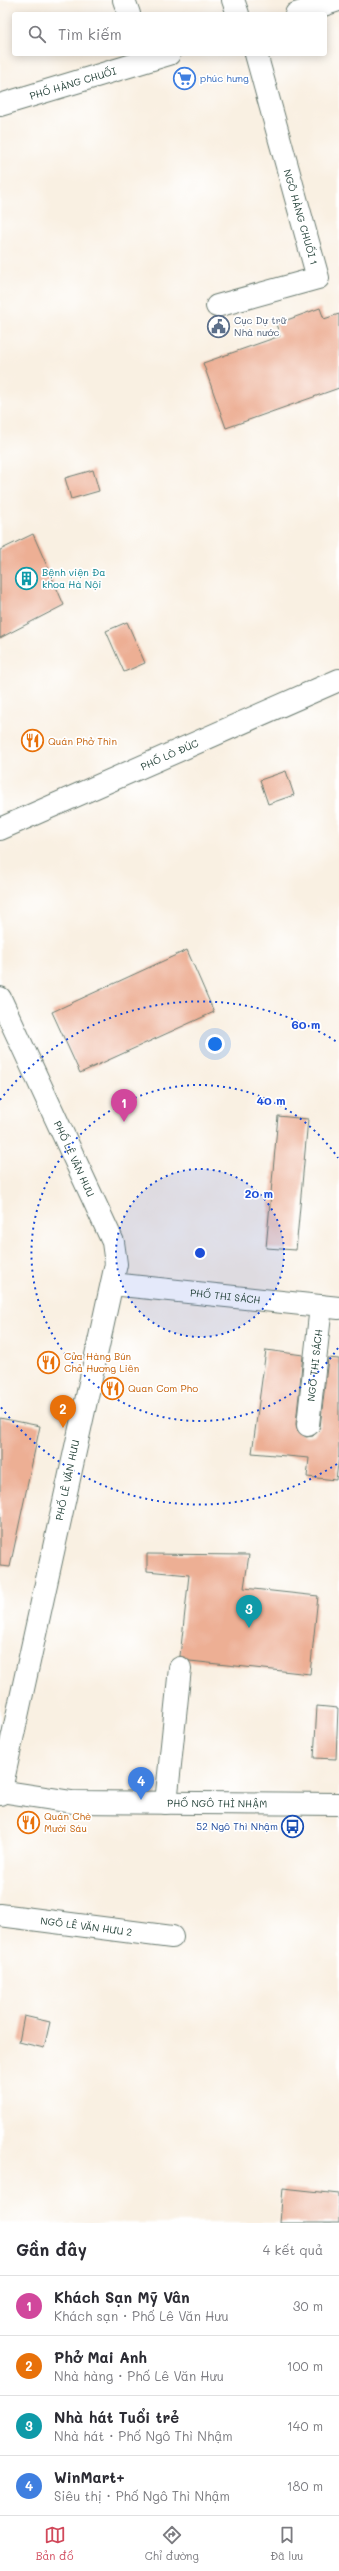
<!DOCTYPE html>
<html lang="vi">
<meta charset="utf-8">
<style>
:root{--surface:#fff;--page:#f7f7f7;--text:#2b2b33;--muted:#7c7c81;--line:#e1e1e2;--accent:#d1495b}
body{margin:0;font-family:Mali,sans-serif;background:var(--page);color:var(--text)}
.you{position:absolute;left:215px;top:1044px;width:14px;height:14px;margin:-10px;border:3px solid #fff;border-radius:50%;background:#1a73e8;box-shadow:0 0 0 6px #1a73e833}
.badge{display:grid;place-items:center;width:26px;height:26px;border-radius:50%;background:var(--accent);color:#fff;font-size:13px;font-weight:700}
.pin{position:absolute;translate:-50% -33px;filter:drop-shadow(0 1px 2px #0008)}
.pin::after{content:'';position:absolute;top:21px;width:14px;height:12px;background:inherit;clip-path:polygon(0 0,100% 0,50% 100%)}
.list{margin:0;padding:0;list-style:none}
h2{display:flex;justify-content:space-between;align-items:center;height:52px;margin:0;padding:0 16px;font-size:17px}
h2 small{font-size:13px;font-weight:400;color:var(--muted)}
.list li{display:grid;grid-template-columns:26px 1fr auto;gap:12px;align-items:center;box-sizing:border-box;height:60px;padding:0 16px;border-top:1px solid var(--line)}
.list b{display:block;font-size:15px;white-space:nowrap}
.list p{margin:0;font-size:13px;white-space:nowrap;color:var(--muted)}
.list em{font-size:13px;font-style:normal;color:var(--muted)}
.icon{flex:none;width:22px;height:22px;fill:none;stroke:currentColor;stroke-width:2;stroke-linecap:round;stroke-linejoin:round}
.map{position:relative;flex:none;width:339px;height:2223px;overflow:hidden}
.search{position:absolute;background:var(--surface);box-shadow:0 2px 10px #0003;left:12px;right:12px;top:12px;height:44px;display:flex;align-items:center;gap:10px;box-sizing:border-box;padding:0 14px;border-radius:4px;color:var(--muted);font-size:15px}
.sheet{height:292px;background:var(--surface)}
nav{display:flex;justify-content:space-around;align-items:center;box-sizing:border-box;height:56px;border-top:1px solid var(--line);background:var(--surface);font-size:11px;color:var(--muted)}
nav a{display:grid;justify-items:center;gap:2px}
nav .on{color:var(--accent)}
.map>svg:first-child{display:block}
.building{fill:#edaf94}
.lines{fill:none;stroke-linecap:round;stroke-linejoin:round}
.minor-casing{stroke:#6b7c71;stroke-width:24}
.minor{stroke:#fff;stroke-width:22}
.ring{fill:none;stroke:#1d4ed8;stroke-width:2;stroke-dasharray:2 4}
.labels{text-anchor:middle;dominant-baseline:central;stroke-width:3.5;stroke-linejoin:round;paint-order:stroke}
.shop-label{font-size:10px;fill:#366cbe;stroke:#fff;text-anchor:start}
.street-label{font-size:10px;fill:#1f3d34;stroke:#fff}
.service-label{font-size:10px;fill:#4e5e75;stroke:#fff;text-anchor:start}
.culture-label{font-size:10px;fill:#0d838f;stroke:#fff;text-anchor:start}
.food-label{font-size:10px;fill:#c56008;stroke:#fff;text-anchor:start}
.transit-label{font-size:10px;fill:#164399;stroke:#fff;text-anchor:end}
.centre{fill:#1d4ed8;stroke:#fff;stroke-width:2}
.ring-label{font-size:12px;text-anchor:middle;font-weight:bold;fill:#1d4ed8;stroke:#fff;stroke-width:3.5;stroke-linejoin:round;paint-order:stroke}
</style>
<div class="map">
<svg width="339" height="2223" viewBox="0 0 339 2223">
<rect width="100%" height="100%" fill="#fff"/>
<filter id="ink" filterUnits="userSpaceOnUse"><feTurbulence type="fractalNoise" baseFrequency=".025" numOctaves="2"/><feDisplacementMap in="SourceGraphic" scale="8" xChannelSelector="R" yChannelSelector="G"/><feConvolveMatrix kernelMatrix="1 2 1 2 8 2 1 2 1" color-interpolation-filters="sRGB"/></filter>
<filter id="wash" filterUnits="userSpaceOnUse"><feTurbulence type="fractalNoise" baseFrequency=".012" numOctaves="4" result="noise"/><feDisplacementMap in="SourceGraphic" scale="16" xChannelSelector="R" yChannelSelector="G"/><feGaussianBlur stdDeviation="0.9" result="paint"/><feColorMatrix in="noise" values="0 0 0 0 0 0 0 0 0 0 0 0 0 0 0 0 0 1.4 0 .05"/><feComposite in="paint" operator="in"/></filter>
<g filter="url(#wash)">
<rect width="100%" height="100%" fill="#f9f0e2"/>
<g id="blocks">
<path class="building" d="M320,308L324,319L339,314V388L226,428L203,363L280,336L276,324Z
M93,470L99,491L71,499L65,478Z
M33,534L64,605L0,638V550Z
M127,622L145,663L124,672L106,631Z
M286,771L294,795L268,804L260,780Z
M187,950L214,1012L80,1073L52,1012Z
M278,1116L308,1119L296,1250L266,1248Z
M266,1350L303,1355L296,1424L297,1430L306,1437L313,1436L320,1427L328,1358L339,1359V1456L336,1480L307,1477L309,1458L252,1453Z
M0,1418L40,1426L10,1567L0,1566Z
M147,1554L249,1555L244,1588L318,1596L310,1674L190,1661L180,1656L189,1575L147,1571Z
M317,1706L338,1708L336,1759L314,1758Z
M24,2016L50,2022L44,2048L19,2042Z
M283,2188L339,2194V2223H280Z"/>
</g>
</g>
<g filter="url(#ink)">
<use href="#blocks" fill-opacity="0" stroke="#6b7c71" stroke-width="1"/>
<g class="lines">
<defs>
<g id="minor">
<path d="M124,0L129,14"/>
<path d="M233,0L238,14"/>
<path d="M296,14L338,0"/>
<path id="s1" d="M0,105L169,54"/>
<path d="M217,306L318,278L256,54"/>
<path id="s2" d="M0,829L339,680"/>
<path id="s3" d="M0,998L113,1242L116,1264L0,1794"/>
<path id="s4" d="M112,1284L339,1308"/>
<path id="s5" d="M308,1425L321,1306"/>
<path id="s6" d="M0,1791L72,1802L339,1804"/>
<path d="M166,1803L180,1668"/>
<path id="s7" d="M0,1915L172,1937"/>
</g>
</defs>
<use href="#minor" class="minor-casing"/>
<use href="#minor" class="minor"/>
</g>
</g>
<circle cx="200" cy="1253" r="84" fill="#1d4ed8" fill-opacity=".12"/>
<g class="ring">
<circle cx="200" cy="1253" r="84"/>
<path d="M338 1348A168 168 0 1 1 338 1158"/>
<path d="M337 1464A252 252 0 0 1 0 1406M0 1100A252 252 0 0 1 337 1042"/>
</g>
<defs>
<symbol id="supermarket-ring" viewBox="-11 -11 22 22"><circle r="9.5" fill="#fff" stroke="#3f7fe0" stroke-width="1.5"/><path d="M-6-5.5h2.5l.6 2H6L4.5 2H-2.5L-4.4-4H-6ZM-1.5 3.2a1.3 1.3 0 1 0 .1 0ZM3 3.2a1.3 1.3 0 1 0 .1 0Z" fill="#3f7fe0"/></symbol>
<symbol id="civic-ring" viewBox="-11 -11 22 22"><circle r="9.5" fill="#fff" stroke="#5c6f8a" stroke-width="1.5"/><path d="M-.6-6.5H3V-4.5H.6V-3L4-1V1h2V6H-6V1h2V-1L-.6-3ZM-1.2 2.5V6h2.4V2.5Z" fill="#5c6f8a"/></symbol>
<symbol id="building-ring" viewBox="-11 -11 22 22"><circle r="9.5" fill="#fff" stroke="#0f9aa8" stroke-width="1.5"/><path d="M-4-6H4V6H1V3H-1V6H-4ZM-2.5-4.3h1.7v1.8h-1.7ZM.8-4.3h1.7v1.8H.8ZM-2.5-1h1.7V.8h-1.7ZM.8-1h1.7V.8H.8Z" fill="#0f9aa8"/></symbol>
<symbol id="restaurant-ring" viewBox="-11 -11 22 22"><circle r="9.5" fill="#fff" stroke="#e8710a" stroke-width="1.5"/><path d="M-5-6h1v4h1v-4h1v4h1v-4h1v5L-1.5 .5V6h-2V.5L-5-1ZM5-6V6H3V1.5H1.5Q1.5-4 5-6Z" fill="#e8710a"/></symbol>
<symbol id="bus-ring" viewBox="-11 -11 22 22"><circle r="9.5" fill="#fff" stroke="#1a4fb4" stroke-width="1.5"/><path d="M-5-6H5V4H4V6H2V4H-2V6H-4V4H-5ZM-3.5-4V0h7V-4ZM-3.5 1.2v1.5H-2V1.2ZM2 1.2v1.5H3.5V1.2Z" fill="#1a4fb4"/></symbol>
</defs>
<g fill-rule="evenodd">
<use href="#supermarket-ring" x="172" y="66" width="25" height="25"/>
<use href="#civic-ring" x="206" y="314" width="25" height="25"/>
<use href="#building-ring" x="14" y="566" width="25" height="25"/>
<use href="#restaurant-ring" x="20" y="728" width="25" height="25"/>
<use href="#restaurant-ring" x="36" y="1350" width="25" height="25"/>
<use href="#restaurant-ring" x="100" y="1376" width="25" height="25"/>
<use href="#restaurant-ring" x="16" y="1810" width="25" height="25"/>
<use href="#bus-ring" x="280" y="1814" width="25" height="25"/>
</g>
<g class="labels">
<g class="shop-label">
<text x="200" y="78">phúc hưng</text>
</g>
<g class="street-label">
<text stroke="none"><textPath href="#s1" startOffset="76">PHỐ HÀNG CHUỐI</textPath></text>
<text transform="translate(301 217) rotate(74)">NGÕ HÀNG CHUỐI 1</text>
<text stroke="none"><textPath href="#s2" startOffset="185">PHỐ LÒ ĐÚC</textPath></text>
<text stroke="none"><textPath href="#s3" startOffset="177">PHỐ LÊ VĂN HƯU</textPath></text>
<text stroke="none"><textPath href="#s4" startOffset="114">PHỐ THI SÁCH</textPath></text>
<text stroke="none"><textPath href="#s5" startOffset="60">NGÕ THI SÁCH</textPath></text>
<text transform="translate(67 1480) rotate(-78)">PHỐ LÊ VĂN HƯU</text>
<text stroke="none"><textPath href="#s6" startOffset="218">PHỐ NGÔ THÌ NHẬM</textPath></text>
<text stroke="none"><textPath href="#s7" startOffset="87">NGÕ LÊ VĂN HƯU 2</textPath></text>
</g>
<g class="service-label">
<text x="234" y="320">Cục Dự trữ<tspan x="234" dy="12">Nhà nước</tspan></text>
</g>
<g class="culture-label">
<text x="42" y="572">Bệnh viện Đa<tspan x="42" dy="12">khoa Hà Nội</tspan></text>
</g>
<g class="food-label">
<text x="48" y="741">Quán Phở Thìn</text>
<text x="64" y="1356">Cửa Hàng Bún<tspan x="64" dy="12">Chả Hương Liên</tspan></text>
<text x="128" y="1388">Quan Com Pho</text>
<text x="44" y="1816">Quán Chè<tspan x="44" dy="12">Mười Sáu</tspan></text>
</g>
<g class="transit-label">
<text x="278" y="1826">52 Ngô Thì Nhậm</text>
</g>
</g>
<circle cx="200" cy="1253" r="6" class="centre"/>
<g class="ring-label">
<text x="306" y="1029">60 m</text>
<text x="271" y="1105">40 m</text>
<text x="259" y="1198">20 m</text>
</g>
</svg>
<div class="you"></div>
<div class="pin badge" style="left:124px;top:1122px;background:#d1479c">1</div>
<div class="pin badge" style="left:63px;top:1428px;background:#e8710a">2</div>
<div class="pin badge" style="left:249px;top:1628px;background:#0f9aa8">3</div>
<div class="pin badge" style="left:141px;top:1800px;background:#3f7fe0">4</div>
<div class="search"><svg class="icon" aria-label="search" viewBox="0 0 24 24"><circle cx="10" cy="10" r="6"/><path d="M15 15l6 6"/></svg>Tìm kiếm</div>
</div>
<section class="sheet">
<h2>Gần đây<small>4 kết quả</small></h2>
<ul class="list">
<li><span class="badge" style="background:#d1479c">1</span><div><b>Khách Sạn Mỹ Vân</b><p>Khách sạn · Phố Lê Văn Hưu</p></div><em>30 m</em></li>
<li><span class="badge" style="background:#e8710a">2</span><div><b>Phở Mai Anh</b><p>Nhà hàng · Phố Lê Văn Hưu</p></div><em>100 m</em></li>
<li><span class="badge" style="background:#0f9aa8">3</span><div><b>Nhà hát Tuổi trẻ</b><p>Nhà hát · Phố Ngô Thì Nhậm</p></div><em>140 m</em></li>
<li><span class="badge" style="background:#3f7fe0">4</span><div><b>WinMart+</b><p>Siêu thị · Phố Ngô Thì Nhậm</p></div><em>180 m</em></li>
</ul>
</section>
<nav>
<a class="on"><svg class="icon" aria-label="map" viewBox="0 0 24 24"><path d="M3 6l6-2 6 2 6-2v14l-6 2-6-2-6 2zM9 4v14M15 6v14"/></svg>Bản đồ</a>
<a><svg class="icon" aria-label="directions" viewBox="0 0 24 24"><path d="M12 3l9 9-9 9-9-9zM9 14v-3h6M13 9l2 2-2 2"/></svg>Chỉ đường</a>
<a><svg class="icon" aria-label="saved" viewBox="0 0 24 24"><path d="M7 4h10v16l-5-4-5 4z"/></svg>Đã lưu</a>
</nav>
